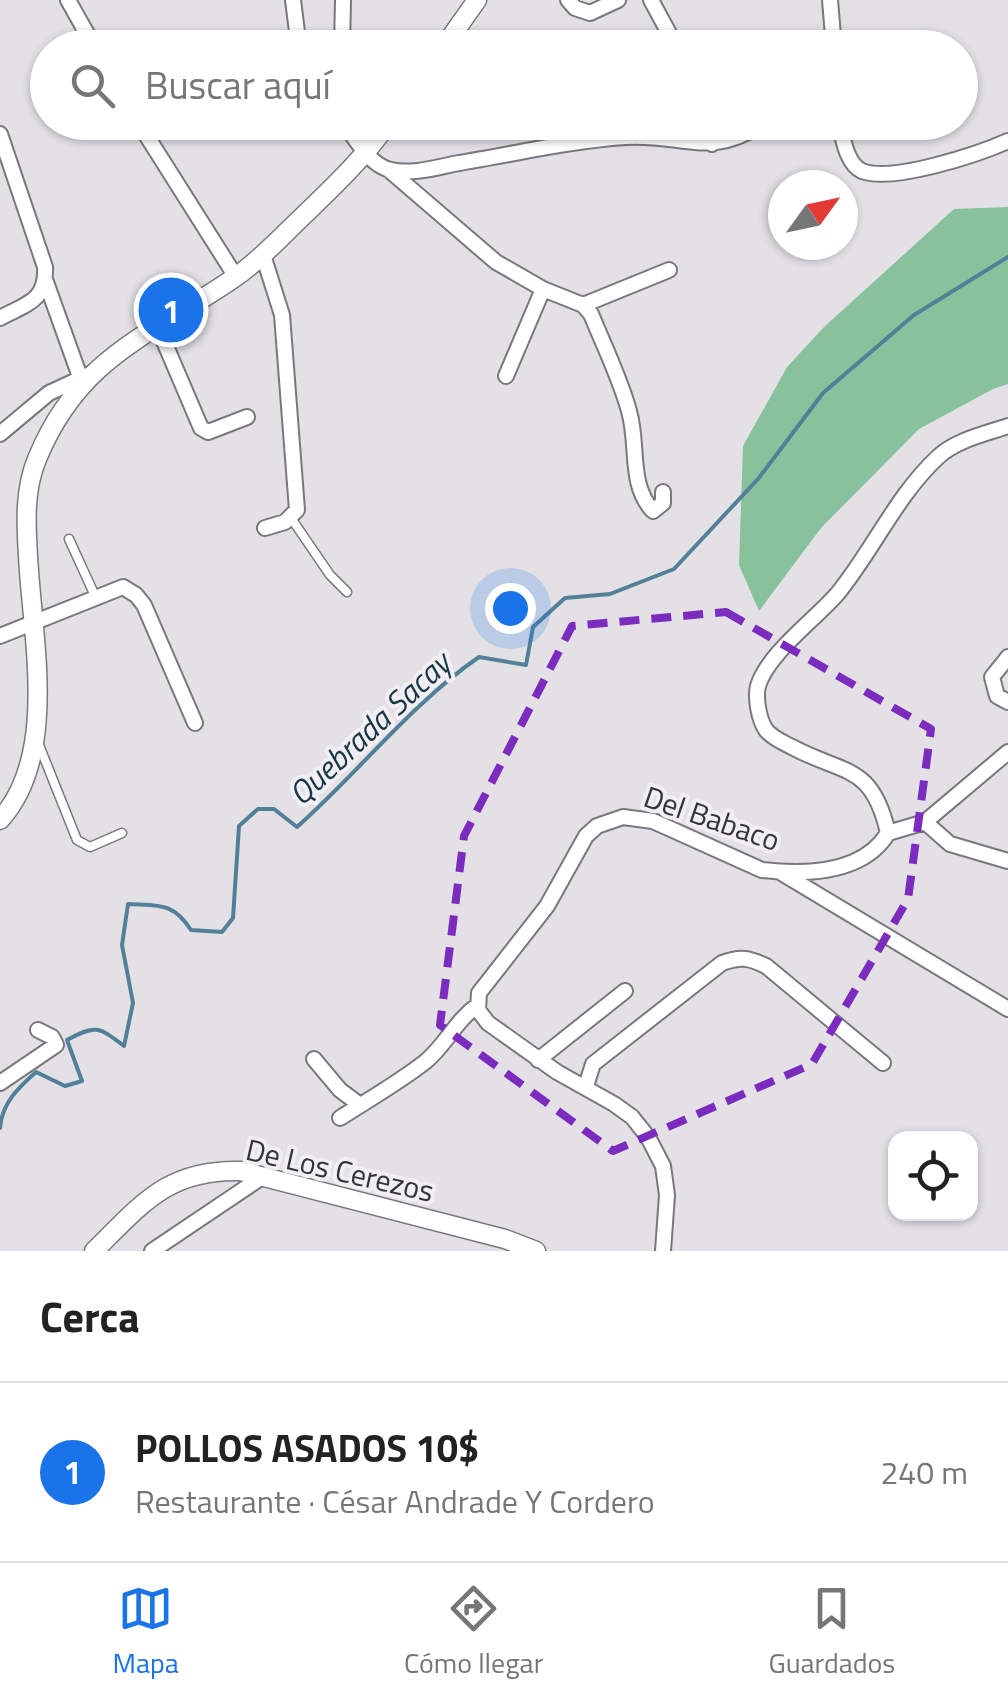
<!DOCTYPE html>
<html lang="es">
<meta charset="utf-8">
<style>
:root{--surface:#fff;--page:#f2f2f2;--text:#222;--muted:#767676;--line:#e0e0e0;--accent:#1a73e8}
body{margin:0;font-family:"Titillium Web",sans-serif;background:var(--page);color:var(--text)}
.controls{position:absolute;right:30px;bottom:30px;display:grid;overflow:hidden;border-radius:20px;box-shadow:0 2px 8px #0004}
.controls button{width:90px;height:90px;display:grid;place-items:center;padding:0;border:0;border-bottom:2px solid var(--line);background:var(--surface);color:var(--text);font:50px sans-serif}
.compass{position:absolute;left:768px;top:170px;width:90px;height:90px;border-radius:50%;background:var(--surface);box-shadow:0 2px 8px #0004;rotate:57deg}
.you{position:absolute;left:510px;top:608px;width:35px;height:35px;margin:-25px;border:8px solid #fff;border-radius:50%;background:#1a73e8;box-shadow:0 0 0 15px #1a73e833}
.badge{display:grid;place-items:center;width:65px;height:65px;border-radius:50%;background:var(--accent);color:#fff;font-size:32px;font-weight:700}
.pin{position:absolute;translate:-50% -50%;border:5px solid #fff;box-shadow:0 2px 10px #0006}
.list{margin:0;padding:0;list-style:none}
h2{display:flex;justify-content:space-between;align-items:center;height:130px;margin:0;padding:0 40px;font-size:42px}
h2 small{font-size:32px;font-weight:400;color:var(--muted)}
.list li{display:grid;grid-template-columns:65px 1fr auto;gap:30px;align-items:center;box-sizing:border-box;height:180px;padding:0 40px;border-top:2px solid var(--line)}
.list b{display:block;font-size:38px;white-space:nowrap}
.list p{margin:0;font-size:32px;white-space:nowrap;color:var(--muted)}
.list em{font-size:32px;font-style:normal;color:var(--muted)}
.icon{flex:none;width:55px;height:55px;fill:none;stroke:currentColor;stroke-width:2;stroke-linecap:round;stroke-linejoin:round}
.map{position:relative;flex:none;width:1008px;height:1251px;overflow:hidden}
.search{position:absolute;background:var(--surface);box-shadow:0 2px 8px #0004;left:30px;right:30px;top:30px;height:110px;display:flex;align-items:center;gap:25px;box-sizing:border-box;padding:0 35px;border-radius:55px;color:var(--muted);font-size:38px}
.sheet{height:310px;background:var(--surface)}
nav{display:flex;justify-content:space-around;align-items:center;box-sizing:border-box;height:140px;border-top:2px solid var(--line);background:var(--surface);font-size:28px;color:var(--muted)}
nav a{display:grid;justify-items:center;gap:5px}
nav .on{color:var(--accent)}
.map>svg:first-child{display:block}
.green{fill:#88c29c}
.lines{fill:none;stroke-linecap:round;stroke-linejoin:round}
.stream{stroke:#528098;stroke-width:4}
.service-casing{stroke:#7a787c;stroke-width:11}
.minor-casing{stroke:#7a787c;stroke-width:18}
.tertiary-casing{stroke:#7a787c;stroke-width:21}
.service{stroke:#fff;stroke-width:8}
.minor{stroke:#fff;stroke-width:14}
.tertiary{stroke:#fff;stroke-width:18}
.marked{fill:none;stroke:#7b2cbf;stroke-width:8;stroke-dasharray:20 12;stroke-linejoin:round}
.labels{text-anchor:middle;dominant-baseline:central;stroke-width:8;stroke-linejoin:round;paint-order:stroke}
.street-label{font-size:30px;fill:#353436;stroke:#f1eff3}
.water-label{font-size:32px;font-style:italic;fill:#183746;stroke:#f1eff3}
</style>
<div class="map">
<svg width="1008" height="1251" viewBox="0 0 1008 1251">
<rect width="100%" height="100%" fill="#e3e1e6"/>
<path class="green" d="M1008,207V384L993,389L919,429L821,528L759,611L739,565L743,446L787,367L824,327L954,209Z"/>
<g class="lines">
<path class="stream" d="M0,1128C2,1103 18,1088 36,1072L65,1086L82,1081L67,1040C96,1024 99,1027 124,1046L133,1003L122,945L128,904C159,906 173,902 191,930L222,932L233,918L239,826L258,809H274L297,827C359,772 411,704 479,657L526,665L533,627L565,598L610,594L674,569L758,479L823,393L914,315L1008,257"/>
<defs>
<path id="service" d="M291,518L330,575L347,592
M69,539L96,598
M39,745L77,840L90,847L122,833"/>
<path id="minor" d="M68,0L95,48
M293,0L299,48
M568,0L575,8L590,13L618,0
M651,0L677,48
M830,0L834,48
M342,48L343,0
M138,122L236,277
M343,122C355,138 370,166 391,170C412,175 438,167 459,163C514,154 569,141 625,137C684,133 709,160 765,122
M704,122L712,144
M839,122C843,137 846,164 862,171C892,183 979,154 1008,141
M0,134L45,267C47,301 26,304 0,318
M389,170L496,262L543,289L583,305L591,314C604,346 620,378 629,411C639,445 628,484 653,511L663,503V492
M263,255L282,315L297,510L285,522L265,528
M46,282L80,377
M583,305L669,270
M157,325L201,428L208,432L247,417
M506,376L543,289
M0,434L49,393L90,374
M0,636L123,587L136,595L144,605L195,723
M1008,657L992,677L997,696L1008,702
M925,822L950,844L1008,861
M888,833L925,822L1008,752
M780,872L1008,1009
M314,1059L340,1090L360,1105
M538,1060L625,991
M0,1083L56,1045L52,1037L38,1030
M586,1086L593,1064L722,963C741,956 749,958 766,966L883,1063
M340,1118C368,1100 398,1083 425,1062C446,1045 456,1020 478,1005
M152,1251L262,1177
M663,1251L667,1195L663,1166L648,1137L632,1117L614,1104L557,1072L488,1023L478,1010L479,993L547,906L586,836L597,826L623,817L653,821L762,870C806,875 863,874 888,833C872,763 844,775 792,747C784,743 772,738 766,730C759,720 755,698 758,686C768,653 816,619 838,593C873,550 897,495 938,457C956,440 985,434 1008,426"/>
<path id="tertiary" d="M443,48L477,0
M0,820C59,755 32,637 28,556C26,524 24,490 37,459C79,356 151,335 234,278C259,261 280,238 302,217C333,187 364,158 389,122
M94,1251C143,1203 168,1169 241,1171L505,1239L536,1251"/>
</defs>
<use href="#service" class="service-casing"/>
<use href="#minor" class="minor-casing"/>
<use href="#tertiary" class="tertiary-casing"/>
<use href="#service" class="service"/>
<use href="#minor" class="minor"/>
<use href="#tertiary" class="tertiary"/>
</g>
<path class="marked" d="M726,612L931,729L908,899L812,1064L613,1151L440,1025L464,836L572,626Z"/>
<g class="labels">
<g class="street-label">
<text transform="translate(712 818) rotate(19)">Del Babaco</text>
<text transform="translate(340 1170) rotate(13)">De Los Cerezos</text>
</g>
<g class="water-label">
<text transform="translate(369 728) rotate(-43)">Quebrada Sacay</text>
</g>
</g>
</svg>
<div class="controls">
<button><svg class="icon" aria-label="locate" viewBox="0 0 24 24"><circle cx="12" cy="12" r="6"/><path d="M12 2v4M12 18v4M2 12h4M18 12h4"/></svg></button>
</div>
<svg class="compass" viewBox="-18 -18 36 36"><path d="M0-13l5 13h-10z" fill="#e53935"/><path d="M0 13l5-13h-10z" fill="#767676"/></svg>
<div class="you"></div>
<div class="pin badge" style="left:171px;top:310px">1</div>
<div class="search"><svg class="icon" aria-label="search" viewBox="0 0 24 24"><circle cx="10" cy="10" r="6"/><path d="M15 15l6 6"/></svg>Buscar aquí</div>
</div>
<section class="sheet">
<h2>Cerca<small></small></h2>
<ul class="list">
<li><span class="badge">1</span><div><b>POLLOS ASADOS 10$</b><p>Restaurante · César Andrade Y Cordero</p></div><em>240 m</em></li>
</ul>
</section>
<nav>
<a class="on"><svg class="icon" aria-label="map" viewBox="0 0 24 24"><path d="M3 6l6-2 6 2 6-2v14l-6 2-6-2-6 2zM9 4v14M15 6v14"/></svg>Mapa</a>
<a><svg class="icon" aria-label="directions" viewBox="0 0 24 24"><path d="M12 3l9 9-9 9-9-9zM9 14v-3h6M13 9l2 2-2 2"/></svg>Cómo llegar</a>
<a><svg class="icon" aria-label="saved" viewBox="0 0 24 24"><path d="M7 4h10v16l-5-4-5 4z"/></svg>Guardados</a>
</nav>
